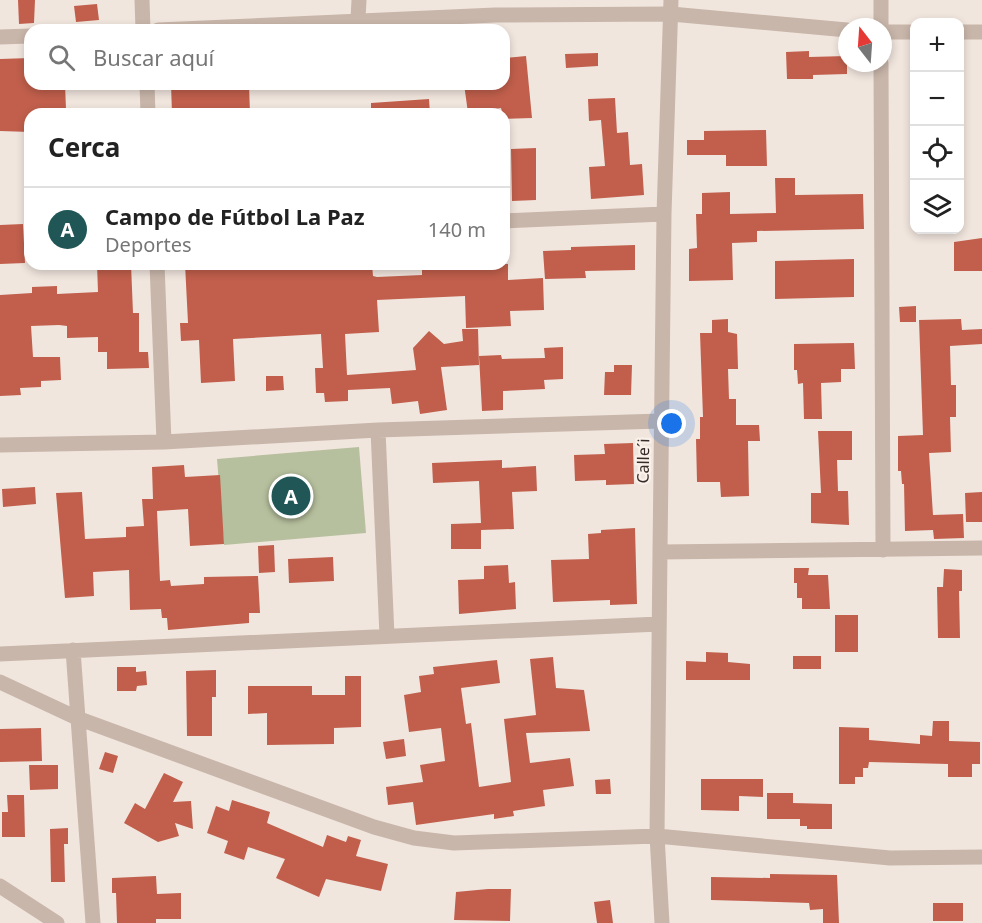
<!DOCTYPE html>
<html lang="es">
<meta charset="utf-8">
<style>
:root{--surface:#fff;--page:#f2f2f2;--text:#222;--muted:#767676;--line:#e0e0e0;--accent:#205756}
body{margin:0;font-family:"Noto Sans",sans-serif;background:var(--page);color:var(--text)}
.controls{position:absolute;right:18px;top:18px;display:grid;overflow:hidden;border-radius:12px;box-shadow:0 3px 9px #0003}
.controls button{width:54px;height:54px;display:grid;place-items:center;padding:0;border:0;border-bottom:2px solid var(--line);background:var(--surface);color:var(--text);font:30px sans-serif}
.compass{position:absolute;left:838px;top:18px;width:54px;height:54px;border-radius:50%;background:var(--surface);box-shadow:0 3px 9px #0003;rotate:343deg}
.you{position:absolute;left:672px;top:424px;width:21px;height:21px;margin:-15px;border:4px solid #fff;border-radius:50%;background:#1a73e8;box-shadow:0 0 0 9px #1a73e833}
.badge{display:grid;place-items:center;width:39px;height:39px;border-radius:50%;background:var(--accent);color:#fff;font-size:20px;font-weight:700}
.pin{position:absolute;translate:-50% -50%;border:3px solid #fff;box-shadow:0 2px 6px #0006}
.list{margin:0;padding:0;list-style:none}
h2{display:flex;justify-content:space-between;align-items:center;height:78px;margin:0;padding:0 24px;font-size:26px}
h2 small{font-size:20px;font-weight:400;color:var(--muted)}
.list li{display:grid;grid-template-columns:39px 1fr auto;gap:18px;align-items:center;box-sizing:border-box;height:84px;padding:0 24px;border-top:2px solid var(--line)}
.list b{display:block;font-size:22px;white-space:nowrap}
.list p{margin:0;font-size:20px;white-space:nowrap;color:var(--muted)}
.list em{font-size:20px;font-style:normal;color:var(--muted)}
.icon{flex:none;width:33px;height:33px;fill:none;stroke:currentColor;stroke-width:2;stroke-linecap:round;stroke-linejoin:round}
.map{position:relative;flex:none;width:982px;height:923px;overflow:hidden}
.search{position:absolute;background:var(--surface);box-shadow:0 3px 9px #0003;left:24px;top:24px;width:486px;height:66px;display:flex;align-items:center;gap:15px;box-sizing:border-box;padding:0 21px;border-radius:18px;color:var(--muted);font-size:22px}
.panel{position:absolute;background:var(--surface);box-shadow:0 3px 9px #0003;left:24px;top:108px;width:486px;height:162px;border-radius:18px}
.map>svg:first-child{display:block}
.green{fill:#b7c09e}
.building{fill:#c15f4c}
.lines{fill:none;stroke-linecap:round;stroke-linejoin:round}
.minor{stroke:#c9b6aa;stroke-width:15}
.tertiary{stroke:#c9b6aa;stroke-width:15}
.labels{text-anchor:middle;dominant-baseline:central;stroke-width:4.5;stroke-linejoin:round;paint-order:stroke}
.street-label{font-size:16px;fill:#372c29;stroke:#f9f1ea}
</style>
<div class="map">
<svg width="982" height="923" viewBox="0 0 982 923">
<rect width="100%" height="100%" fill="#f1e6de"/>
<path class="green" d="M359,447L366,533L224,545L217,459Z"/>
<path class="building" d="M18,0H35L34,23L19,24Z
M97,4L99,20L76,22L74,6Z
M809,51V57L847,56V74L813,75V79H787L786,52Z
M598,53V66L566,68L565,54Z
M526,56L532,118L504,119L501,108L468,113L464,84H504V58Z
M30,58V84H65L66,109L50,110V114H30V132L0,131V59Z
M171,84H249L250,114H172Z
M615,98L617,133L628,132L630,165L642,164L644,195L591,199L589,167L605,166L601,120L589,121L588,99Z
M429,99L430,114H371V103Z
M766,130L767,166H726V155H687V140H704V131Z
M536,148V200L512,201L511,149Z
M775,178H795V195L863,194L864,229L757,231V242L732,243L733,280L689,281V249L697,248L696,214H702V193L730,192V214L776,213Z
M23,224L25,263L0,264V225Z
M982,238V271H954V242Z
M635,245V270L585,271L586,278L545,279L543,251L571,250V247Z
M854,259V297L775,299V261Z
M97,264H131L133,313H139V352H148L149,368L107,369V352H98V337L67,338V326L59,325L31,326L33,357H60L61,380L41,381V387L20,388L21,395L0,396V295L32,293V287L57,286V294L98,292Z
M185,264H311L312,267L372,264L373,276L377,277L422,275V264H508V280L543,278L544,310L510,311L511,326L466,328L465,296L377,300L379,332L345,334L347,375L416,370L413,348L429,331L444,344L463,341L462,329H478L479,365L441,367L447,410L420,414L418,401L392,404L390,388L348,390V401L325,402L324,393H316L315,368H323L321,334L233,339L235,381L201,383L199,340L181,341L180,323H188Z
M916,306V322H900L899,307Z
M728,319V332L737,334L738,369H728L729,399H736V425H759L760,441H748L749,496L721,497L720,482H697L696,439H700V417H703L700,333H712V320Z
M961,319L962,330L982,329V344L950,346L951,385H956V417H950L951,452L929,453L933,515L963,514L964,538L934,539L933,530L905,531L904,484H902L901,471H898V436L923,435L919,320Z
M854,343L855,369H841V382L821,383L822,419H804L803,383L798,384L797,370H794V344Z
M563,347V379L544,380L545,389L503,391V410L482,411L479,356L501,355L502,359L545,358L544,348Z
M614,365H632L631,395H604L605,372H614Z
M266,376H283L284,390L266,391Z
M818,431H852V460H837L838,491H848L849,525L811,523V493H821Z
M633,443L634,484L606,485V480L575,481L574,455L605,454L604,444Z
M502,460V468L536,466L537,491L512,492L514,529L481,530V549H451V524L481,523L479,481L433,483L432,463Z
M184,465L185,477L220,475L224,544L190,546L188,509L157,511L160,581L170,580L171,586L204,584V577L258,576L260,613H249V623L168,630L167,618H162L161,609L130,610L129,570L93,572L94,596L65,598L56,493L82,492L85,539L126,537V527L144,526L142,499H153L152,467Z
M35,487L36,504L3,507L2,489Z
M982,492V522H966L965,493Z
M635,528L637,604L610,605V600L553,602L551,560L589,559L588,534L601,533V530Z
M274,545L275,572L259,573L258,546Z
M333,557L334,581L289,583L288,559Z
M508,565L509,583L515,582L516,609L459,614L458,580L484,579V566Z
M794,568H809L808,575H828L830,609H802V598H797V583H794Z
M944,569L962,570V591H959L960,638H938L937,587H943Z
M835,615H858V652H835Z
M706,652L728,653V662L750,664V680H686V661L706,662Z
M793,656H821V669H793Z
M553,657L556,688L584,690L590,731L526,733L530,763L570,758L574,786L543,790L545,806L513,811L514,816L494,819V814L416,825L413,802L388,805L386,787L423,782L420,765L445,761L441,728L409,732L404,695L421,692L419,676L434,674L433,667L497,660L500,683L461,688L466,724L471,723L479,787L511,782L504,719L536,715L530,659Z
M117,667H136V672L146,671L147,685L137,686L136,691H117Z
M216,670V697H212V736H187L186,671Z
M345,676H361V727L334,728V744L267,745V713L248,714V686H312V695H345Z
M933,721H949V741L980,742V764H972V777H948V764L869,762L868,768H863V777H855V784H839V727L869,728V740L920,744V735L932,736Z
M41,728L42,761L0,762V729Z
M404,739L406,756L386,759L383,742Z
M105,752L118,756L113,773L99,769Z
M29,765H58V789L30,790Z
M164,773L183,782L173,802L191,801L193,829L175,823L179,836L158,842L124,823L135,803L145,809Z
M610,779L611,794H596L595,780Z
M701,779H763V797L739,796V811L701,810Z
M767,793H793V803L832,804V829H807V826H800V819H767Z
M7,795H24L25,837H2V812H8Z
M232,800L270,812L267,823L323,847L327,835L346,842L348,836L361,840L356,856L388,864L381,891L326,879L319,897L276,878L285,859L248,847L244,860L224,853L228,841L207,833L216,806L229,811Z
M68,828V844H64L65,882H51L50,829Z
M770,874L837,875L839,923H823V909L810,910L809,903L711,900V877L770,878Z
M156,876L157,894L181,893V919H156V923H117L116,893H112V878Z
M488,889H511L510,921L454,920L456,892Z
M610,900L613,923H597L594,902Z
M933,903H963V921H933Z"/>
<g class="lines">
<path class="minor" d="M142,0L143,30
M881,0V27
M358,19L359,0
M881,63L883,550
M147,84L148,114
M504,221L664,214
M378,430L387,636
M164,442L378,430L661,421
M0,445L164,442L157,264
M660,552L982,548
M73,650L93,923
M0,654L659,624
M0,682L77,718L374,827L414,838L454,843L657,836L890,858L982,857
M0,886L57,923
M662,923L657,836L660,552L664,214L671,0"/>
<path class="tertiary" d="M158,30L495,15L671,14L847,30
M883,32H914
M960,32H982
M0,37L30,36"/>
</g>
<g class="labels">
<g class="street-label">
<text transform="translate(643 461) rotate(-89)">Calle´i</text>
</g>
</g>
</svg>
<div class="controls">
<button>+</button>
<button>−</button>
<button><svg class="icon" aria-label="locate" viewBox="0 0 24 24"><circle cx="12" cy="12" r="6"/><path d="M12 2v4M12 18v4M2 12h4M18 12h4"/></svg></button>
<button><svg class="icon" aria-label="layers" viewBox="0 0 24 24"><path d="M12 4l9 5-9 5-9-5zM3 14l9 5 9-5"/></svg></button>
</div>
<svg class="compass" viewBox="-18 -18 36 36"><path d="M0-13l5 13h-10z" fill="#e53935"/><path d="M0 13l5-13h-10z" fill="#767676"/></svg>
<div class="you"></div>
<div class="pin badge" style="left:291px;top:496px">A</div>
<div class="search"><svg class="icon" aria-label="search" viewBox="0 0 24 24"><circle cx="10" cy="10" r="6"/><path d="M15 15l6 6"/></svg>Buscar aquí</div>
<section class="panel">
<h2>Cerca<small></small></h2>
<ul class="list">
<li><span class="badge">A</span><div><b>Campo de Fútbol La Paz</b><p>Deportes</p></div><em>140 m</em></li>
</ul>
</section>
</div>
